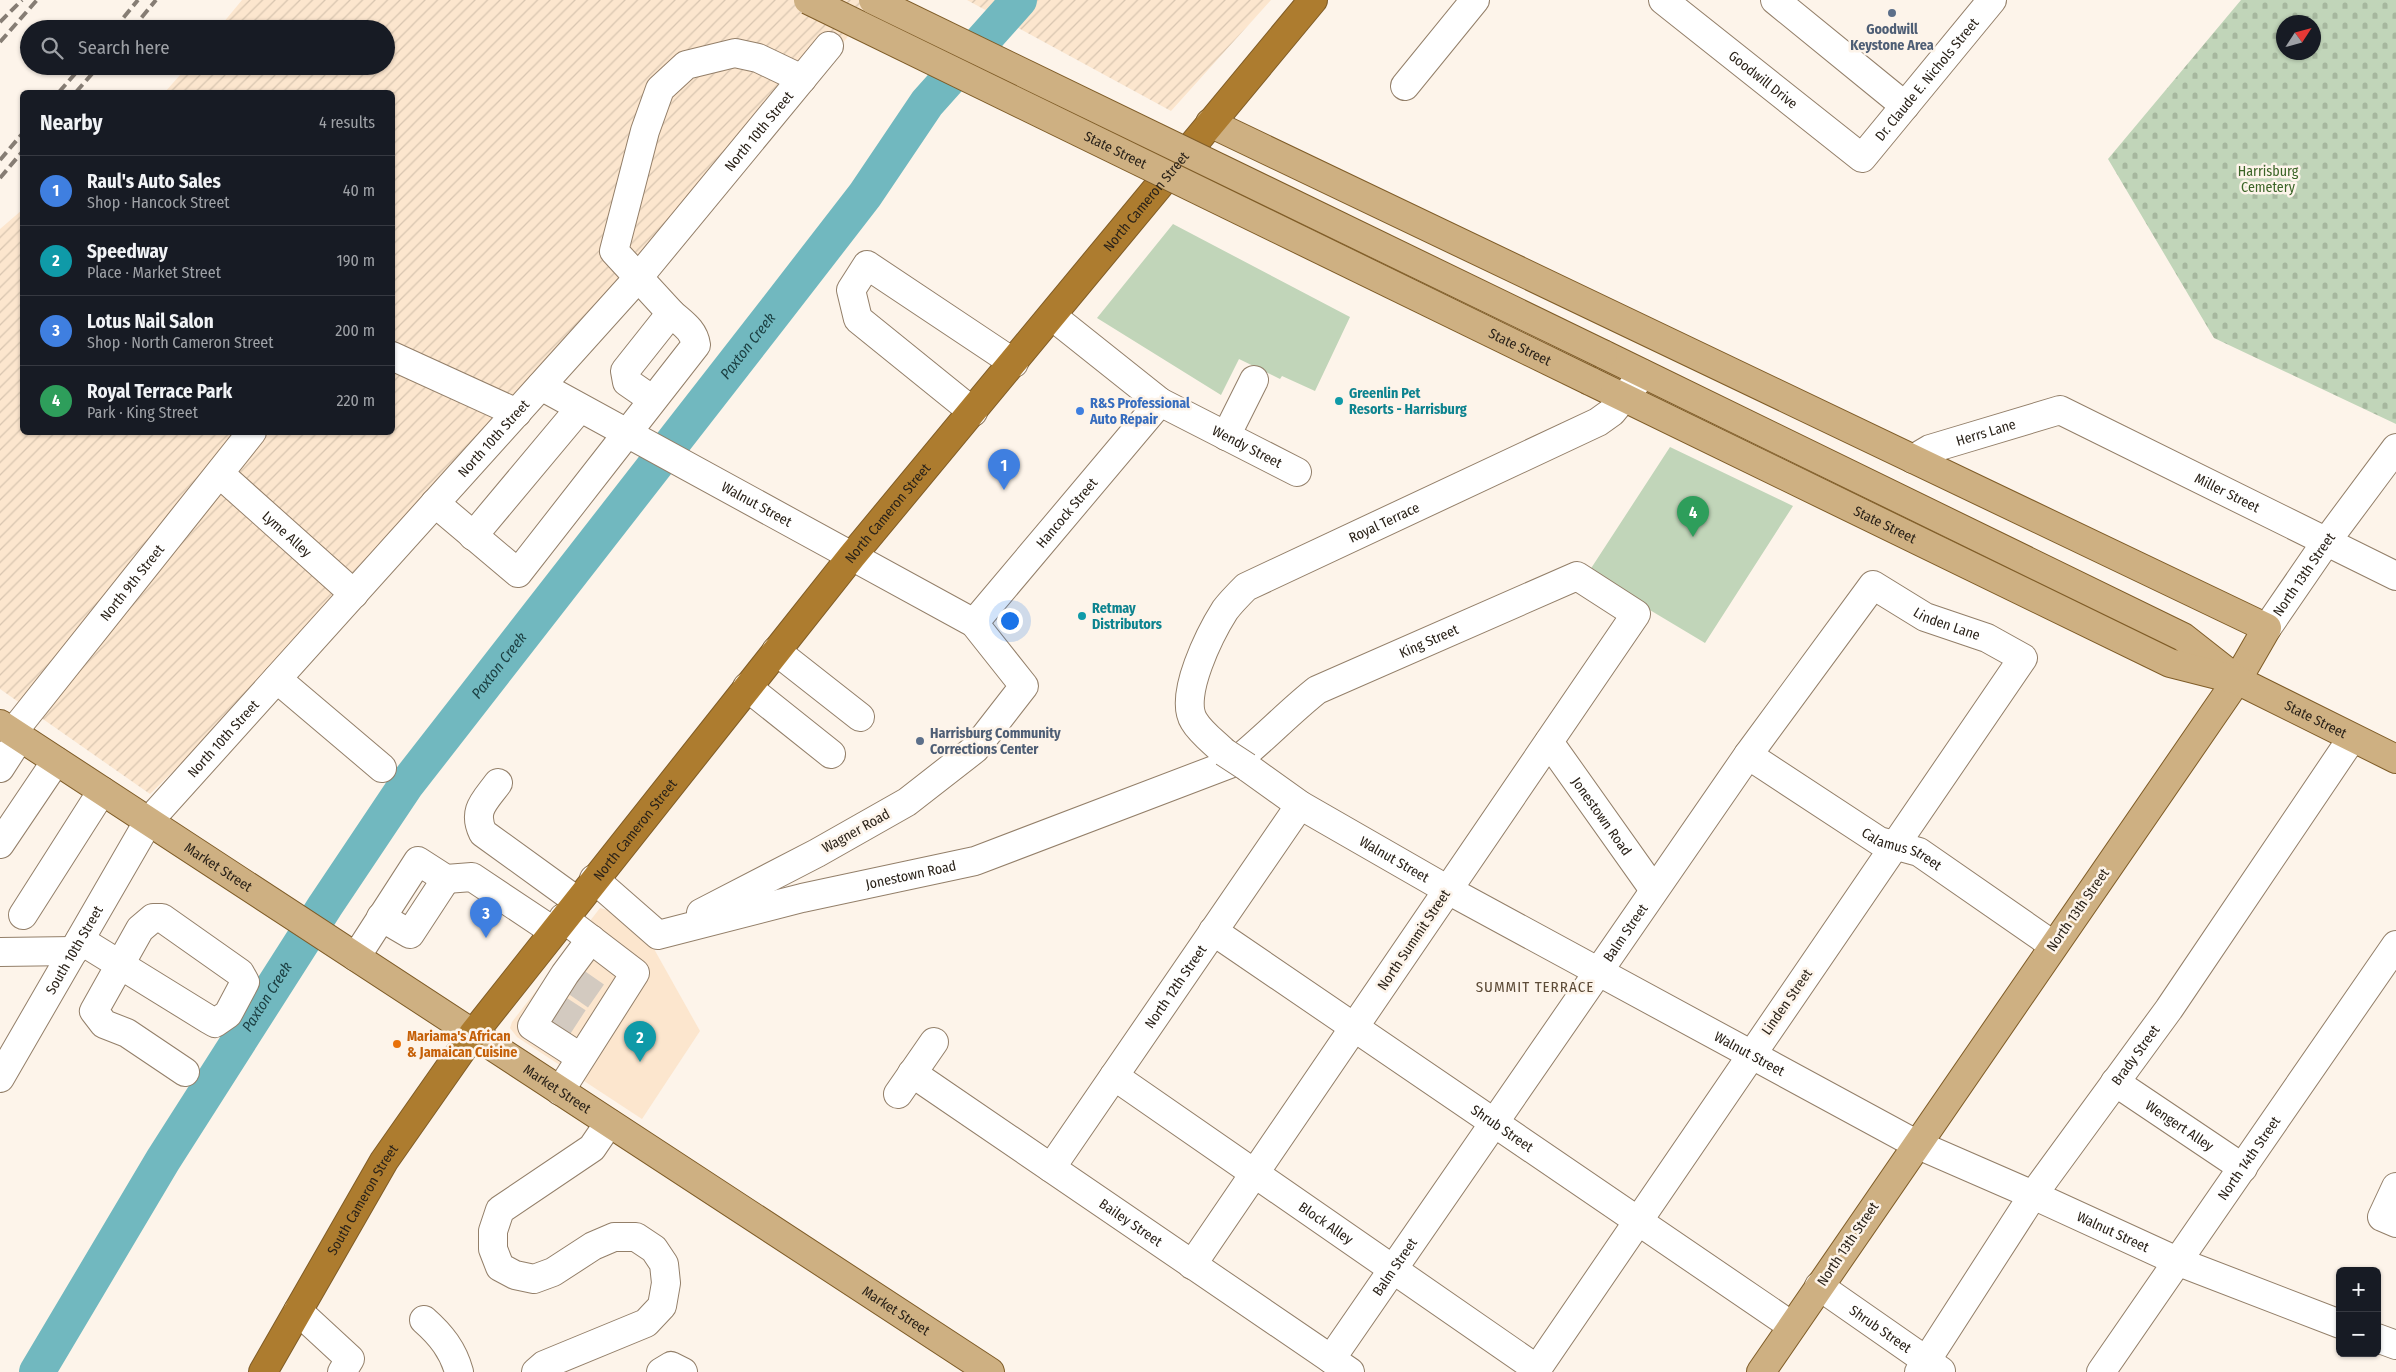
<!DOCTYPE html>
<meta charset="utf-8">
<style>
:root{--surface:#171b24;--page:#20242c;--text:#f1f3f6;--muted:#9ea1a6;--line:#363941;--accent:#1a73e8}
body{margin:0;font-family:"Fira Sans Condensed",sans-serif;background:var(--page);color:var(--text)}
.controls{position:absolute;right:15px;bottom:15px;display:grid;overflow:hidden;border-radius:8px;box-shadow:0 1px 4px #0004}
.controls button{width:45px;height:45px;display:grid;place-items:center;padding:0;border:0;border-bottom:1px solid var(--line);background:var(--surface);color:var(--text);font:25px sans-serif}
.compass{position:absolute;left:2276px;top:15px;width:45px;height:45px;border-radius:50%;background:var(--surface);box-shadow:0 1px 4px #0004;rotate:54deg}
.you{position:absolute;left:1009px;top:620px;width:18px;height:18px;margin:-12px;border:4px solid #fff;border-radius:50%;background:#1a73e8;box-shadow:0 0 0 8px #1a73e833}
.badge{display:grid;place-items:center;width:32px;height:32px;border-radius:50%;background:var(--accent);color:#fff;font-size:16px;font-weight:700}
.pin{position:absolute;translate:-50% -41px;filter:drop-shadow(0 1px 2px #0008)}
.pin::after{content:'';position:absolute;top:26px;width:18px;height:15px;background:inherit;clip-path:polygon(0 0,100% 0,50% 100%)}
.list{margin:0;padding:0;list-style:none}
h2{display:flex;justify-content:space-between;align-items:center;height:65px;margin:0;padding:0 20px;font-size:21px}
h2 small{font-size:16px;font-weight:400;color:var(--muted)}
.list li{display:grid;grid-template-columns:32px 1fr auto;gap:15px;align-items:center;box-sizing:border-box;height:70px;padding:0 20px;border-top:1px solid var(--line)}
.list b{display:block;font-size:19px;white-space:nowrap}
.list p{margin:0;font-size:16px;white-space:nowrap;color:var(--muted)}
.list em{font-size:16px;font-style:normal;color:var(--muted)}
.icon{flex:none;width:28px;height:28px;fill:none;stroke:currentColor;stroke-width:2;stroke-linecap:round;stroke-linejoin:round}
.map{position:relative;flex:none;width:2396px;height:1372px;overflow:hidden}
.search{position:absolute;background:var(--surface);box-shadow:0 1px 4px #0004;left:20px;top:20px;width:375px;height:55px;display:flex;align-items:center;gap:12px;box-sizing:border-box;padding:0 18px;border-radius:28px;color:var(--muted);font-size:19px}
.panel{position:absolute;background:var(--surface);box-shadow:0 1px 4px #0004;left:20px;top:90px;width:375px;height:345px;border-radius:8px}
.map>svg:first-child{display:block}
.built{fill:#fce6ce}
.industrial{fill:url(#industrial-furrows)}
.green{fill:#c1d5b9}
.cemetery{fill:url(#cemetery-stones);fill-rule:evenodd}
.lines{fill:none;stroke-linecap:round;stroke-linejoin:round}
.river{stroke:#71b8bf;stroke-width:36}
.minor-tunnel{stroke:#d3cac0;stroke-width:28;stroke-dasharray:28 14;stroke-linecap:butt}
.minor-casing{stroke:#937f69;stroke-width:30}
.major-casing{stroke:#7f5c27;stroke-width:30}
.highway-casing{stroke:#7f5c27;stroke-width:30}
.minor{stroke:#fff;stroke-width:28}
.major{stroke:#ceb082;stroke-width:28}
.highway{stroke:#ad7c2f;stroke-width:28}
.rail{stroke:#867d74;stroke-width:4;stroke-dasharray:10 5;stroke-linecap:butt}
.minor-bridge-casing{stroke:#937f69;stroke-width:30;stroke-linecap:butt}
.major-bridge-casing{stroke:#7f5c27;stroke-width:30;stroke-linecap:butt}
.minor-bridge{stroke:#fff;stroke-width:28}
.major-bridge{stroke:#ceb082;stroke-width:28}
.service-dot{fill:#5c6f8a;stroke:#fdf4ea;stroke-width:2}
.culture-dot{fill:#0f9aa8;stroke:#fdf4ea;stroke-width:2}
.shop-dot{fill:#3f7fe0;stroke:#fdf4ea;stroke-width:2}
.food-dot{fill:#e8710a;stroke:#fdf4ea;stroke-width:2}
.labels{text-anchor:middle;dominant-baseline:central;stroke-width:5;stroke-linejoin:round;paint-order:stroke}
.service-label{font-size:14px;font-weight:bold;fill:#4e5e75;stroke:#fdf4ea}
.street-label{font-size:14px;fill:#2a2219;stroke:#fdf4ea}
.park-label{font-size:14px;fill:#3b6427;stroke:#fdf4ea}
.culture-label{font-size:14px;font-weight:bold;fill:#0d838f;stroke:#fdf4ea;text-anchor:start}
.shop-label{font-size:14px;font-weight:bold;fill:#366cbe;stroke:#fdf4ea;text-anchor:start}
.food-label{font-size:14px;font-weight:bold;fill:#c56008;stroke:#fdf4ea;text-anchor:start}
.water-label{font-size:15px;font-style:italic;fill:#1b3e41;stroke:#fdf4ea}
.neighbourhood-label{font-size:15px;letter-spacing:1px;fill:#5c4a36;stroke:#fdf4ea}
</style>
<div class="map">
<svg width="2396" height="1372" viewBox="0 0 2396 1372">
<defs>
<pattern id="industrial-furrows" width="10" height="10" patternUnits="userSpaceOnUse" patternTransform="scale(1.25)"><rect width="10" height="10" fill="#fce6ce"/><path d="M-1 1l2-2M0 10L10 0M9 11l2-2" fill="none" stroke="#d8c5b0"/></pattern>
<pattern id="cemetery-stones" width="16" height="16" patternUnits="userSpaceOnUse" patternTransform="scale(1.25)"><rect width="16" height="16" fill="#c1d5b9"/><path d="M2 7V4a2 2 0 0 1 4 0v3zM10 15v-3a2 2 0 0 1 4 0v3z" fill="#a6b79e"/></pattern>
</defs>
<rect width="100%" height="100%" fill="#fdf4ea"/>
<path class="built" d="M600,908L611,911L649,940L700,1031L642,1119L517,1037L510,1028L512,1022Z"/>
<path class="industrial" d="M242,0H877L807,88L354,594L150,794L0,689V229L22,210V432H392V92H165L188,66H386V29H218Z
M967,0H1271L1171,111Z"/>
<path class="green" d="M1173,224L1350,317L1315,391L1282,376L1280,379L1239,359L1221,395L1097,318Z
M1670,447L1793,506L1705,643L1588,573Z"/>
<path class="cemetery" d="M2241,0H2396V424L2214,338L2108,159ZM2284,22H2314V52H2284Z"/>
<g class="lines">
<path class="river" id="s1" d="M37,1372L163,1160L325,906L406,785L776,310L865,195L927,103L1019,0"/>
<path class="minor-tunnel" d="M573,980L596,996
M555,1007L578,1022"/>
<defs>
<g id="minor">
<path id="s2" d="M1663,0L1862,158L1992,0"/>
<path d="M1775,0L1905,106"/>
<path d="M1405,86L1475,0"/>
<path d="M671,313L614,251L645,131L660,89L686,65L735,53L758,58L802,79"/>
<path id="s3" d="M1052,316L1160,402L1297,472"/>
<path d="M392,356L517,413"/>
<path id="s4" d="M541,386L974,623L1024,686L975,749L907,802L817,853L701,913"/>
<path d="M973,412L858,319L851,290L867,265L1014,363"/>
<path d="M1226,436L1254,380"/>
<path id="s5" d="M1913,459L1930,449L2060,410L2396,576"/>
<path id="s6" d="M220,474L354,594"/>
<path d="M435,503L518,573C577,497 637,421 696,345C694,330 682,323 671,313L625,371L627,382L653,400"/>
<path d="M473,536L580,408"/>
<path id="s7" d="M974,623L1160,402"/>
<path id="s8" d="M2267,628L2326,542L2396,448"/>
<path d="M776,651L860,717"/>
<path d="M277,679L382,768"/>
<path d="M747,687L831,754"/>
<path id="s9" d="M13,732L252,432"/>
<path id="s10" d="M1549,742L1654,890"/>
<path id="s11" d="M1224,752C1215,743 1201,733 1194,721C1178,696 1211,632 1225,610C1231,602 1239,594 1246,587L1598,422L1612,412L1643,374"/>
<path id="s12" d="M1748,755L1879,841L1919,852L2053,945"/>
<path id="s13" d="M1247,767L1300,805L1448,890L1916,1144L2033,1195L2179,1262L2340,1324"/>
<path d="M0,768L20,737"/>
<path d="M498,783C485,801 472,810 483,833L577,901"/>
<path d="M0,844L56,761"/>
<path id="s14" d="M594,879L658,935L802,898L975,861L1235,762C1264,739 1288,713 1317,690L1577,576L1636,614L1192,1265"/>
<path d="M23,915L102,791"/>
<path d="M381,917L410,934L446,879"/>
<path id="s15" d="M1213,931L1792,1326"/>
<path d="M80,940L208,1019L215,1023L228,1014L245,982L240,973L162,918H153L140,929L94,1011L104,1024L127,1033L185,1072"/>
<path d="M0,952L74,951"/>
<path d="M356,957L418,861L446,879L472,877L553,931"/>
<path d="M580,1057L532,1026L565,974L591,939"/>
<path id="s16" d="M912,1073L1350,1372"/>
<path id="s17" d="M1114,1076L1537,1369"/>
<path id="s18" d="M0,1078L148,822L637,279L829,46"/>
<path id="s19" d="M2115,1082L2243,1168"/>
<path d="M560,1091L635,973L563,918"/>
<path d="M898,1094L934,1042"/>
<path id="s20" d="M1051,1168L1300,805"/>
<path d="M2396,1187L2382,1217L2396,1223"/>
<path id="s21" d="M1819,1286L1941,1371"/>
<path d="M298,1311L350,1359L342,1372"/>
<path d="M424,1320C441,1335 453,1350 459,1372"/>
<path d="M2377,1338L2396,1345"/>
<path id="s22" d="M1331,1359L1748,755L1873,585L1925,617L1987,638L2023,658L1535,1372"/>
<path d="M536,1372L544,1365L646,1323L662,1306L666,1283L664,1264L654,1249L636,1237H614L593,1246L553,1272L534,1279L515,1275L500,1267L493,1249V1231L500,1210L592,1148L609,1123"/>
<path d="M661,1372L671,1366L683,1372"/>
<path id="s23" d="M1919,1372L2033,1195L2169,1009L2352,738"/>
<path id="s24" d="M2101,1372L2396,945"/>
</g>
<g id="major">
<path d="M1210,123L2267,628L2237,680L1761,1372"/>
<path d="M1603,354L2183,637L2230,674"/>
<path id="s25" d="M1590,381L2170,663L2237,680L2396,759"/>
<path id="s26" d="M0,724L990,1372"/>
</g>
<g id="highway">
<path id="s27" d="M263,1372L384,1161L473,1034L852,556L1313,0"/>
</g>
</defs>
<use href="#minor" class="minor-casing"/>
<use href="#major" class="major-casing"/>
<use href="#highway" class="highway-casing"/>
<use href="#minor" class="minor"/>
<use href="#major" class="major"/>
<use href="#highway" class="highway"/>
<path class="rail" d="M0,22L22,0
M114,29L138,0
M132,29L156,0
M0,42L37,0
M59,92L82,66
M76,92L99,66
M0,160L22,134
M0,178L22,152"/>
<defs>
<path id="minor-bridge" d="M1224,752L1247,767"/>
<g id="major-bridge">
<path id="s28" d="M808,0L1590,381"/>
<path d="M873,0L1603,354"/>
</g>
</defs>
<use href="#minor-bridge" class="minor-bridge-casing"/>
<use href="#major-bridge" class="major-bridge-casing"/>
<use href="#minor-bridge" class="minor-bridge"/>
<use href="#major-bridge" class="major-bridge"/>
</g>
<g class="service-dot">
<circle cx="1892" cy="13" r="5"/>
<circle cx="920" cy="741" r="5"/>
</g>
<g class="culture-dot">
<circle cx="1339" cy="401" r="5"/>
<circle cx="1082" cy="616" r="5"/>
</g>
<circle class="shop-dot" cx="1080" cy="411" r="5"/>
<circle class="food-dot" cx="397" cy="1044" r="5"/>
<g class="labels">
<g class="service-label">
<text x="1892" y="29">Goodwill<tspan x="1892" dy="16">Keystone Area</tspan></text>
<text x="930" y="733" text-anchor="start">Harrisburg Community<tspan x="930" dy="16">Corrections Center</tspan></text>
</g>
<g class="street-label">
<text stroke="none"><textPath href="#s2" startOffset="128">Goodwill Drive</textPath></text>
<text stroke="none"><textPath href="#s2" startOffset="356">Dr. Claude E. Nichols Street</textPath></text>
<text stroke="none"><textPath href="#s18" startOffset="1218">North 10th Street</textPath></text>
<text stroke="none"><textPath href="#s28" startOffset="342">State Street</textPath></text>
<text stroke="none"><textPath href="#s27" startOffset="1469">North Cameron Street</textPath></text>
<text stroke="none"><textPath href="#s28" startOffset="792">State Street</textPath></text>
<text stroke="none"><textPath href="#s5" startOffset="78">Herrs Lane</textPath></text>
<text stroke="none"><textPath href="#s18" startOffset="812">North 10th Street</textPath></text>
<text stroke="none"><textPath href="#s3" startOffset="236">Wendy Street</textPath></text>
<text stroke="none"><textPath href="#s5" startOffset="342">Miller Street</textPath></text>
<text stroke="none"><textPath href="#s4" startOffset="246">Walnut Street</textPath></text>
<text stroke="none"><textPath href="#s27" startOffset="1064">North Cameron Street</textPath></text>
<text stroke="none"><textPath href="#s7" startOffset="144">Hancock Street</textPath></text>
<text stroke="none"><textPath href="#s11" startOffset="346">Royal Terrace</textPath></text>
<text stroke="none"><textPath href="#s25" startOffset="328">State Street</textPath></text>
<text stroke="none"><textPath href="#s6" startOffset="90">Lyme Alley</textPath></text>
<text stroke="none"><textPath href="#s8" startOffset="65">North 13th Street</textPath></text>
<text stroke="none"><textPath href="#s9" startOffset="191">North 9th Street</textPath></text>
<text stroke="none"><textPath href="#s22" startOffset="1029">Linden Lane</textPath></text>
<text stroke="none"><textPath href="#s14" startOffset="920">King Street</textPath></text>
<text stroke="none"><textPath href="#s25" startOffset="802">State Street</textPath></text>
<text stroke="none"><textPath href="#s18" startOffset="408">North 10th Street</textPath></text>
<text stroke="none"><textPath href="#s10" startOffset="91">Jonestown Road</textPath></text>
<text stroke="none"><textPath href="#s27" startOffset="659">North Cameron Street</textPath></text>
<text transform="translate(856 831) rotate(-29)">Wagner Road</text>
<text stroke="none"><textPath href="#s12" startOffset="181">Calamus Street</textPath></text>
<text stroke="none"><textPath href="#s13" startOffset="174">Walnut Street</textPath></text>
<text stroke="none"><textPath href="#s26" startOffset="261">Market Street</textPath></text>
<text stroke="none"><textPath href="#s14" startOffset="345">Jonestown Road</textPath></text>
<text transform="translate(2078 910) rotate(-55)">North 13th Street</text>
<text stroke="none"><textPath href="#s22" startOffset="518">Balm Street</textPath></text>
<text transform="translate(1414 940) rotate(-56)">North Summit Street</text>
<text stroke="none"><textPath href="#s18" startOffset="148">South 10th Street</textPath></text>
<text stroke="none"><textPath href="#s20" startOffset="220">North 12th Street</textPath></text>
<text transform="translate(1787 1002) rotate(-55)">Linden Street</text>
<text stroke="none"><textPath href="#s13" startOffset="579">Walnut Street</textPath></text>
<text stroke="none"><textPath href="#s23" startOffset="384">Brady Street</textPath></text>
<text stroke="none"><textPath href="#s26" startOffset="666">Market Street</textPath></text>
<text stroke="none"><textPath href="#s19" startOffset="78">Wengert Alley</textPath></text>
<text stroke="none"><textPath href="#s15" startOffset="350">Shrub Street</textPath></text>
<text stroke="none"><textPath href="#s24" startOffset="260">North 14th Street</textPath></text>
<text stroke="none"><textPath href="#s27" startOffset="199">South Cameron Street</textPath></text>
<text stroke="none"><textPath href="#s17" startOffset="258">Block Alley</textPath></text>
<text stroke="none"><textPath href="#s16" startOffset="265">Bailey Street</textPath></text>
<text stroke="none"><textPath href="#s13" startOffset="984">Walnut Street</textPath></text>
<text transform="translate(1848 1244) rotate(-56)">North 13th Street</text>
<text stroke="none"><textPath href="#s22" startOffset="112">Balm Street</textPath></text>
<text stroke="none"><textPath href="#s26" startOffset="1071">Market Street</textPath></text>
<text stroke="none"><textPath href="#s21" startOffset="75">Shrub Street</textPath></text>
</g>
<g class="park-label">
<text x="2268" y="171">Harrisburg<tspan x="2268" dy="16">Cemetery</tspan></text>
</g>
<g class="culture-label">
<text x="1349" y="393">Greenlin Pet<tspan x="1349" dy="16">Resorts - Harrisburg</tspan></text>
<text x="1092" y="608">Retmay<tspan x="1092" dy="16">Distributors</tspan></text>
</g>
<g class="shop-label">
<text x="1090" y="403">R&amp;S Professional<tspan x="1090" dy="16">Auto Repair</tspan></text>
</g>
<g class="food-label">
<text x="407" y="1036">Mariama's African<tspan x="407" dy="16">&amp; Jamaican Cuisine</tspan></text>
</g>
<g class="water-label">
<text stroke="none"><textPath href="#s1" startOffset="1250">Paxton Creek</textPath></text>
<text stroke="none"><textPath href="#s1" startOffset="845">Paxton Creek</textPath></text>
<text stroke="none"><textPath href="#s1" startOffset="440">Paxton Creek</textPath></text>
</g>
<g class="neighbourhood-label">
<text x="1535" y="987">SUMMIT TERRACE</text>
</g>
</g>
</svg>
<div class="controls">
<button>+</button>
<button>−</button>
</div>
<svg class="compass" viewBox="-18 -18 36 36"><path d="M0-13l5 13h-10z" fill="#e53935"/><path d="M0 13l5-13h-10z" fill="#9ea1a6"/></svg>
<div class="you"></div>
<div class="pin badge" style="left:1004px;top:490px;background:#3f7fe0">1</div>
<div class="pin badge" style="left:640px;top:1062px;background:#0f9aa8">2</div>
<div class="pin badge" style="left:486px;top:938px;background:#3f7fe0">3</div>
<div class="pin badge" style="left:1693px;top:537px;background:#2e9e5b">4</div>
<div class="search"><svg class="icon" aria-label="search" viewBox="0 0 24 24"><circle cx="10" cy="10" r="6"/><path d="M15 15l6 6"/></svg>Search here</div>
<section class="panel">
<h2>Nearby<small>4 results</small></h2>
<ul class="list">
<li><span class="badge" style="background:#3f7fe0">1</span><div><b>Raul's Auto Sales</b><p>Shop · Hancock Street</p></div><em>40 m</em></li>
<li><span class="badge" style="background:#0f9aa8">2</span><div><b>Speedway</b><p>Place · Market Street</p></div><em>190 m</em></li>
<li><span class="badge" style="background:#3f7fe0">3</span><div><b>Lotus Nail Salon</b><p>Shop · North Cameron Street</p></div><em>200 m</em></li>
<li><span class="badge" style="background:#2e9e5b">4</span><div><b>Royal Terrace Park</b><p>Park · King Street</p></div><em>220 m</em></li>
</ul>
</section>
</div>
